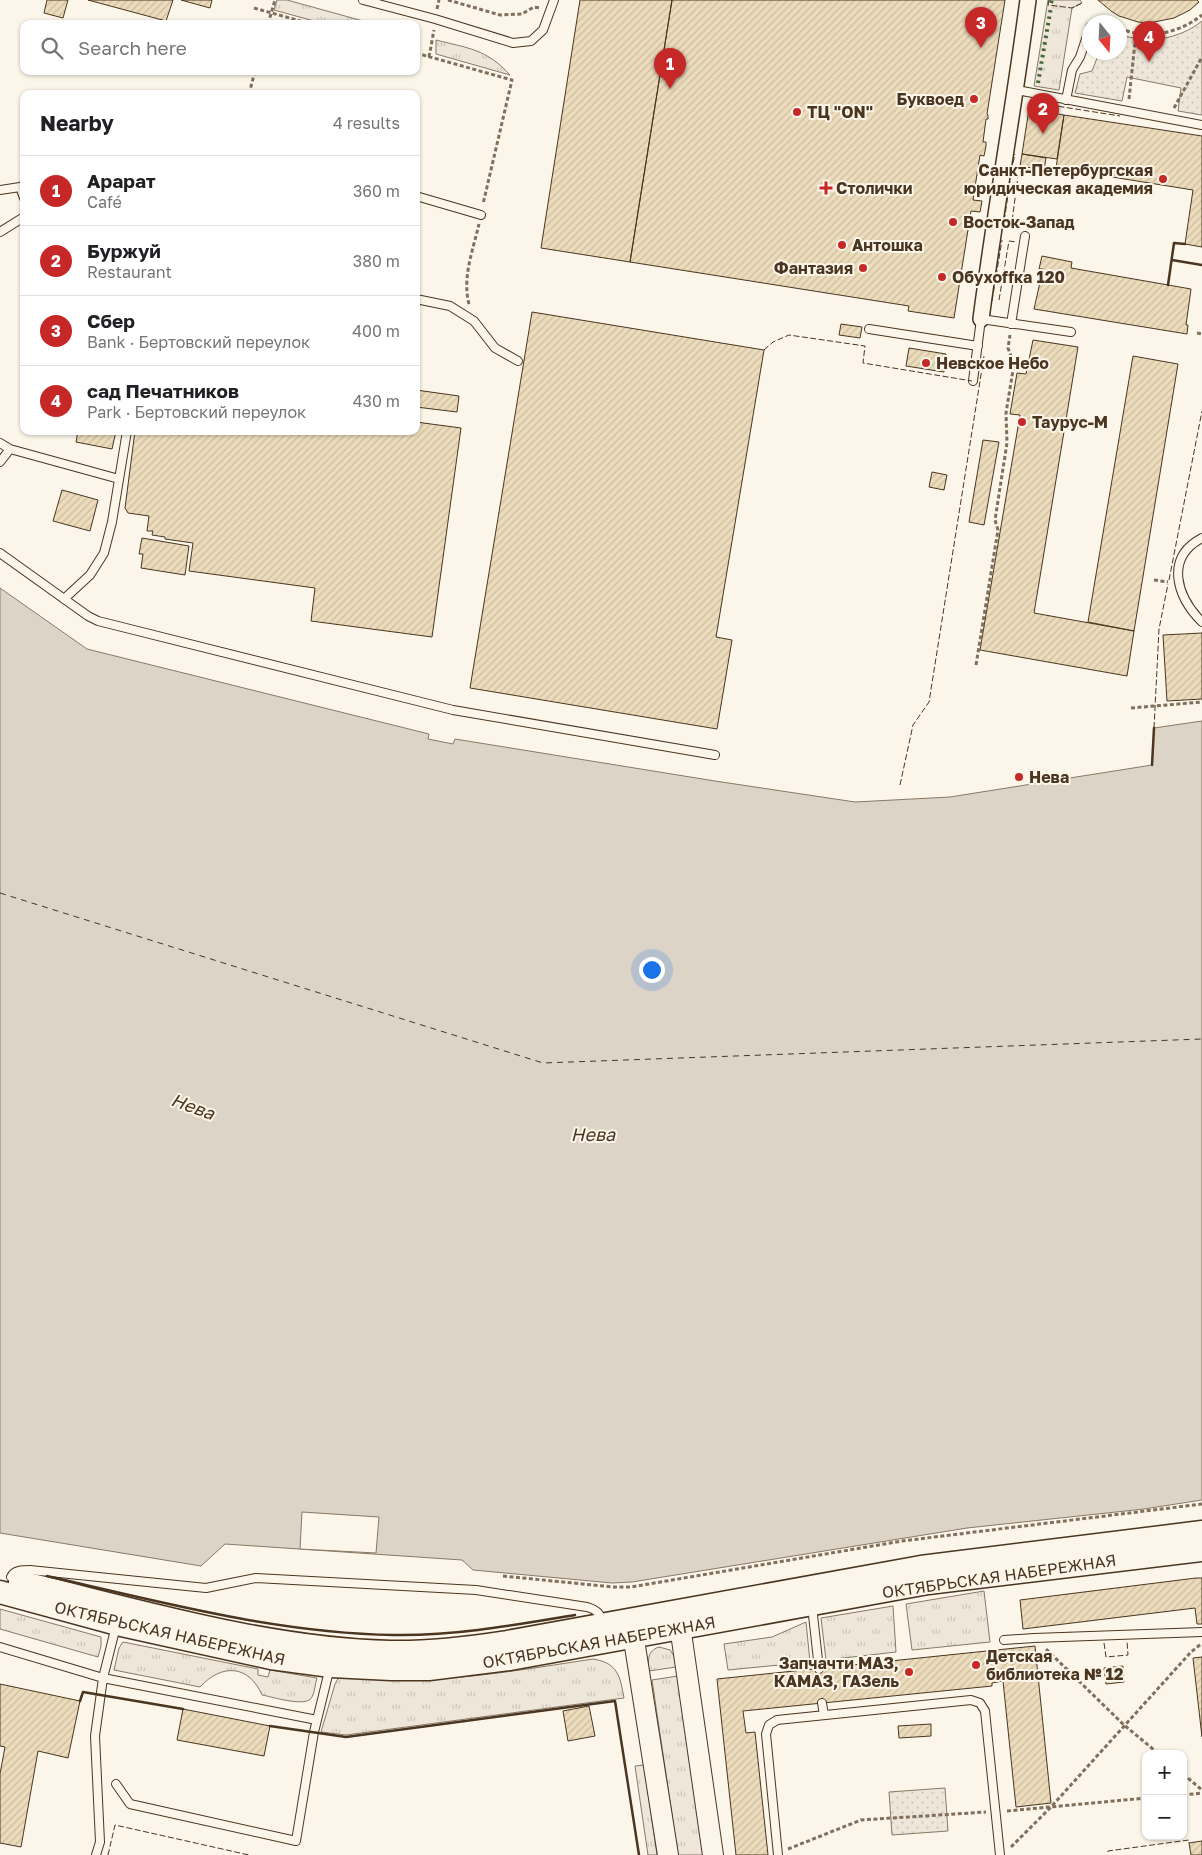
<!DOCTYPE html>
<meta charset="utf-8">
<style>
:root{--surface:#fff;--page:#f2f2f2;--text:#202124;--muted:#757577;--line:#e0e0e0;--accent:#c62828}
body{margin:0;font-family:"Golos Text",sans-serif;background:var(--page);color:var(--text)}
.controls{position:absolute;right:15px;bottom:15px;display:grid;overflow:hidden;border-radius:10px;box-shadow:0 1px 4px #0004}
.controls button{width:45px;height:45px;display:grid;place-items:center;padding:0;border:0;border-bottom:1px solid var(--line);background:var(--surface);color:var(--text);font:25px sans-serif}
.compass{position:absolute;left:1082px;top:15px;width:45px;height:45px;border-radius:50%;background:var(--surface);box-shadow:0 1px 4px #0004;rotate:162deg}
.you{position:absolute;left:651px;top:969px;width:18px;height:18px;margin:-12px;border:4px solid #fff;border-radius:50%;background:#1a73e8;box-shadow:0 0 0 8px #1a73e833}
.badge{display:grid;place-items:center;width:32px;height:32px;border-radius:50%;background:var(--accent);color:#fff;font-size:16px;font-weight:700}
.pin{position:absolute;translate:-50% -41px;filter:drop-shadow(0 1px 2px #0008)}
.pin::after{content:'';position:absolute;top:26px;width:18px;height:15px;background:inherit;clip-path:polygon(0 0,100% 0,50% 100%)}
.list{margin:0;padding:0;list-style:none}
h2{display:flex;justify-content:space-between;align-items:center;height:65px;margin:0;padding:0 20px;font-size:21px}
h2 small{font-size:16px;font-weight:400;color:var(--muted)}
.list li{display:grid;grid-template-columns:32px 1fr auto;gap:15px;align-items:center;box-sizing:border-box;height:70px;padding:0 20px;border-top:1px solid var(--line)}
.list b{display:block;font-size:19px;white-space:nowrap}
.list p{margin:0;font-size:16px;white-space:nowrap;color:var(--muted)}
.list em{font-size:16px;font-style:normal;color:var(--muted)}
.icon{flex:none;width:28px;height:28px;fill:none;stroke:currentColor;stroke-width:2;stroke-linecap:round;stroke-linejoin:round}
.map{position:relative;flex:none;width:1202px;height:1855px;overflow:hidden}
.search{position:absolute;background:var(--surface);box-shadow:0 1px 4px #0004;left:20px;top:20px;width:400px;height:55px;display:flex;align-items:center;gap:12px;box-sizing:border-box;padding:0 18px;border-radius:10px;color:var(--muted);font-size:19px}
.panel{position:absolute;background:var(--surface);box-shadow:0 1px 4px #0004;left:20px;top:90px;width:400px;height:345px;border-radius:10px}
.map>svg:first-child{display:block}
.grass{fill:url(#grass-tufts);stroke:#887966}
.park{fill:url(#park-dots);stroke:#887966}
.water{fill:#dcd4c6;stroke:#887966}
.pier{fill:#fbf6e9;stroke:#887966}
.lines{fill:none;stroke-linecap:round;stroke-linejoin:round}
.ferry{stroke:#4a3520;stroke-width:1;stroke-dasharray:6 5;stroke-linecap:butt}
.building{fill:url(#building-hatch);stroke:#4a3520}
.service-casing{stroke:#4a3520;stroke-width:10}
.minor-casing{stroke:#4a3520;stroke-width:18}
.secondary-casing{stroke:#4a3520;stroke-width:22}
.primary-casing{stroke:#4a3520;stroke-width:25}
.path{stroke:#7f6f5c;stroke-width:3;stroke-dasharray:4 2.5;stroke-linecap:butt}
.service{stroke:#fbf6e9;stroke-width:8}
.minor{stroke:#fbf6e9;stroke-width:15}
.secondary{stroke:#fbf6e9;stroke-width:20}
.primary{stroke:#fbf6e9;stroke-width:22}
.hedge{stroke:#436837;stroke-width:4;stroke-dasharray:2.5 4;stroke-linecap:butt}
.fence{stroke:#4a3520;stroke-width:1;stroke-dasharray:6 2.5;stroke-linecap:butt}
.wall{stroke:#4a3520;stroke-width:2.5}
.poi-dot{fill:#c62828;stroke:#fbf6e9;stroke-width:2}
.labels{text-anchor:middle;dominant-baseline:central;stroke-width:4;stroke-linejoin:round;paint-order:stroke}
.poi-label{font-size:16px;font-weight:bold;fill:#4a3520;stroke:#fbf6e9;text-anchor:start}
.street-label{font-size:16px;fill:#4a3520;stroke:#fbf6e9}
.water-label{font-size:18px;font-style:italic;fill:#4a3520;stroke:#fbf6e9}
</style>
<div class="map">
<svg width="1202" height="1855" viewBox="0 0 1202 1855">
<defs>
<pattern id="grass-tufts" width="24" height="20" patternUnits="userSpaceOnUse" patternTransform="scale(1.25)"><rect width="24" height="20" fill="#ede6d9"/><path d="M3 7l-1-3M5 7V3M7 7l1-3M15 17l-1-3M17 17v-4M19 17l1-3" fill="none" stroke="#cdc6ba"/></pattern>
<pattern id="park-dots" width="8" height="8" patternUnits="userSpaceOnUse" patternTransform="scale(1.25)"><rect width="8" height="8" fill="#ede6d9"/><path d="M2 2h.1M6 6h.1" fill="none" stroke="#cdc6ba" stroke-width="1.8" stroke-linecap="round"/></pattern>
<pattern id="building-hatch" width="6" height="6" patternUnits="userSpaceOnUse" patternTransform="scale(1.25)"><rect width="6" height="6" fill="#ecdcbc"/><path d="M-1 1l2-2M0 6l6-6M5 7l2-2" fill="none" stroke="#ccbda1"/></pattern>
</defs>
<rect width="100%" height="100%" fill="#fbf6e9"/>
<path class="grass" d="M277,0H287L374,24H325L274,10Z
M1048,0H1080L1082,3L1072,8L1059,90L1034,86Z
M436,40C467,48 487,49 510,75L436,54Z
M984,1591L990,1642L912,1650L906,1604Z
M893,1606L896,1652L826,1660L821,1618Z
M0,1609L101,1637V1646L98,1657L0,1629Z
M806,1622L810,1662L728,1670L724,1644L772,1637Z
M123,1642L258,1669V1675L268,1677L270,1670L317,1678C315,1683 315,1692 312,1697C307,1708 273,1697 262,1695C249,1665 222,1663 200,1687L114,1670L119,1648Z
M659,1647L670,1650L674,1656L676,1667L649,1671C648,1660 647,1651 659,1647Z
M593,1659C618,1663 620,1676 624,1698L346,1735L321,1732L335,1684L339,1677C371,1679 403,1681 435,1679C488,1676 540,1667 593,1659Z
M678,1676L704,1855H678L652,1680Z
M644,1765L657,1855H648L635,1766Z"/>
<path class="park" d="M1202,21V115L1178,111L1181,88L1127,77L1122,101L1075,93L1080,74L1092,71L1099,53L1120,52V34C1146,45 1180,39 1202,21Z
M945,1788L948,1831L892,1835L889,1792Z"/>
<path class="water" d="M0,588L87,649L429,734L428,739L453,744L455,739L715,781L855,802L950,797L1152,765L1154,728L1202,721V1500L1144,1509L967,1528L632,1582L612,1583L473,1570L462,1560L225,1544L201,1566L0,1533Z"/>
<path class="pier" d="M302,1512L379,1517L376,1553L300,1549Z"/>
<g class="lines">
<path class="ferry" d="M0,893L543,1063L1202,1039"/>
</g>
<path class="building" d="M47,0H68L63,18L44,13Z
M88,0H173L166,21Z
M181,0H212L210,8Z
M580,0H672L630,262L541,248Z
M672,0H1005L987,114L988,115V119H986L983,142H986V146L984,156L980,155L973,200L982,201L981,207L980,212L971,211L954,318L908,311L909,306L630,262Z
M1098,0H1197L1199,2L1190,10L1174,18L1149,23L1138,22L1119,16L1111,11Z
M1029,109L1064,115L1057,159L1022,154Z
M1064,115L1202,136V247L1185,244L1193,190L1056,168Z
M1022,154L1046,158L1044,170L1020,166Z
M1042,256L1072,262L1071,268L1191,289L1186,325H1188L1187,334L1034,309L1043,269H1039Z
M532,312L764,350L716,637L732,640L717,729L470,688Z
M841,324L862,327L860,338L839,335Z
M1033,340L1078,347L1034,613L1134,631L1127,676L980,650L1020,415L1010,414L1017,373L1026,374Z
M909,348L946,354L944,372L906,366Z
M1133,356L1178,364L1134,631L1088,622Z
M416,390L459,396L457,412L416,407Z
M416,422L461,428L432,637L311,621L315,588L189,571L193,543L165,539V537L152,535L153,531H147L149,516L128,513L125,508L135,431H416Z
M78,431H116L112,449L76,442Z
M983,440L999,442L984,525L969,522Z
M932,472L947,475L944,490L929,487Z
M62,490L98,500L90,531L53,521Z
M142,538L189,546L185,575L141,568L143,554H139Z
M1202,633V699L1167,701L1163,635Z
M1196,1578H1202V1624H1197L1195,1608L1023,1629L1020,1600Z
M1035,1646L1051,1803L1016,1807L1003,1681L992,1683V1686L743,1711L746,1733L755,1732L768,1855H736L717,1679Z
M1202,1657V1737L1193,1658Z
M1123,1666L1124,1682L1106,1684L1104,1668Z
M0,1684L80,1701L68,1758L38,1751L21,1847L0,1843V1774L5,1747L0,1746Z
M589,1706L595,1736L568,1741L563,1711Z
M183,1709L270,1726L264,1756L177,1740Z
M931,1724V1736L899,1738L898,1726Z
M1202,1841V1855H1191L1189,1843Z"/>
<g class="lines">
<defs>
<path id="service" d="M363,0L435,19L513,43L531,41L543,30L554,0
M1017,90L1202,125
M1066,100L1072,70L1080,57L1090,27
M20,187L24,198
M0,190L20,187L24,185
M416,196L481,215
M0,232L24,217
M416,299L450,306L474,321L495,348L518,361
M1011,324L1025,236
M869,329L978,346
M973,381L981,319L1071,332
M0,443L10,449L119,479
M0,462L10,449
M1202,538C1164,558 1177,597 1202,622
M0,553L88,616L98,621L453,710L715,755
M64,599L90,575L104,553L112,522L127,431
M11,1577C14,1570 23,1570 30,1570L206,1588L256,1578L476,1590L587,1607C597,1610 600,1613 602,1622
M812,1606L819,1669
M1004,1640L1034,1638L1202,1632
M0,1647L103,1678L317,1720
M822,1703L824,1715
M116,1784L130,1804L296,1841L314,1732L330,1667
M96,1855L100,1842L95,1736L103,1678L116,1626
M778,1855L766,1734L769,1725L777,1720L971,1700L980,1703L985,1711L1000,1855"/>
<path id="minor" d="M981,319C995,212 1014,107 1028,0"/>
<path id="secondary" d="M678,1612L713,1855
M631,1621L668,1855"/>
<path id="primary" d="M20,1582C140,1611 267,1649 390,1652C429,1653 468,1648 507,1642L921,1567L1202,1532
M0,1592L117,1624L271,1658L331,1666L391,1669H429L510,1659L928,1583L1202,1550"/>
</defs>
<use href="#service" class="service-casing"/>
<use href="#minor" class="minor-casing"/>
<use href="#secondary" class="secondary-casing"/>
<use href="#primary" class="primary-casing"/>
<path class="path" d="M448,0L500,15L522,14L534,7L540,8
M254,8L311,24
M437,9L439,0
M268,24L275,0
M1120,28C1147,41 1179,33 1202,15
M416,53L512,80L483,204
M429,57L434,30
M249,94L255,71
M1129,99L1136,33
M1174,108L1202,57
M469,304C462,278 473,250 479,224
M1197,333L1202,334
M1154,580L1168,582
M976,665L998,530L995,520L1007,443L1006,413L1014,364L1008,348L1010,335
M1131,708L1202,702
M503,1576L613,1587H631L902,1541L1202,1504
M1046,1649L1124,1725L1159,1754
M1183,1774L1202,1790
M1183,1795L1202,1793
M1007,1811L1146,1798
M1011,1847L1051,1807L1191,1652L1201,1644
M788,1849L861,1820L986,1812"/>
<use href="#service" class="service"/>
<use href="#minor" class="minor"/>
<use href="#secondary" class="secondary"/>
<use href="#primary" class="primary"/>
<path class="hedge" d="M1051,3L1052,0
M1038,83L1051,7"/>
<path class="fence" d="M1049,0L1048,5L1072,8L1082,3
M1032,102L1044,104
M1050,105L1120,116
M1013,163L1015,154
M1003,229L1011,174
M1011,229L1018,176
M999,300L1009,241L1017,242
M992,301L1002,240
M764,350L773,342L789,335L865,346L863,363L972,381
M1169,580L1202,411
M1154,728L1159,629L1168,584
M900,785L913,725L929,702L984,356
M1104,1643L1106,1657L1128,1655L1127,1641
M1108,1852V1851L1189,1840V1843
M108,1855L115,1825L249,1855"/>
<path class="wall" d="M1172,260L1202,265
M1168,285L1174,243L1185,244
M1152,765L1154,728
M47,1576C161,1602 276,1633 394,1635C455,1636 515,1625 575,1615
M80,1701L83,1692L183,1709
M270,1726L346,1737L615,1701L639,1855"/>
</g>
<g class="poi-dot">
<circle cx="974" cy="99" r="5"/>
<circle cx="797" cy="112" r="5"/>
<circle cx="1163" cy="179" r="5"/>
<path d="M823.5 180.5h5v5h5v5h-5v5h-5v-5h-5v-5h5z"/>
<circle cx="953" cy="222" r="5"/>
<circle cx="842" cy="245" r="5"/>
<circle cx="863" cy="268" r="5"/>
<circle cx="942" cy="277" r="5"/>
<circle cx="926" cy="363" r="5"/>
<circle cx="1022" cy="422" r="5"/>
<circle cx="1019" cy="777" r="5"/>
<circle cx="976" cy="1665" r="5"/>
<circle cx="909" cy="1672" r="5"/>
</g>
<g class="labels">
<g class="poi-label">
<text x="964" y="99" text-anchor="end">Буквоед</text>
<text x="807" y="112">ТЦ "ON"</text>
<text x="1153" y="170" text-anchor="end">Санкт-Петербургская<tspan x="1153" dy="18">юридическая академия</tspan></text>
<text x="836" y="188">Столички</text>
<text x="963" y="222">Восток-Запад</text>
<text x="852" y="245">Антошка</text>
<text x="853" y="268" text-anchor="end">Фантазия</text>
<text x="952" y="277">Обухоffка 120</text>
<text x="936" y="363">Невское Небо</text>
<text x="1032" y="422">Таурус-М</text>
<text x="1029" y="777">Нева</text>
<text x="986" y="1656">Детская<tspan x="986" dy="18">библиотека № 12</tspan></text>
<text x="899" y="1663" text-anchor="end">Запчачти МАЗ,<tspan x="899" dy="18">КАМАЗ, ГАЗель</tspan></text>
</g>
<g class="street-label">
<text transform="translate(999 1576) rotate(-8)">ОКТЯБРЬСКАЯ НАБЕРЕЖНАЯ</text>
<text transform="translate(170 1633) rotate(13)">ОКТЯБРЬСКАЯ НАБЕРЕЖНАЯ</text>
<text transform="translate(599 1642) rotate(-10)">ОКТЯБРЬСКАЯ НАБЕРЕЖНАЯ</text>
</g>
<g class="water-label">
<text transform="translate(193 1106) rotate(20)">Нева</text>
<text x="593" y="1134">Нева</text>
</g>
</g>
</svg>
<div class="controls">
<button>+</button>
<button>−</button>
</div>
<svg class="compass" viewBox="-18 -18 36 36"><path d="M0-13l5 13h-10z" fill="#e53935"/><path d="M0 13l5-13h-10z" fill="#757577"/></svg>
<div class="you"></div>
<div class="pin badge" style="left:670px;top:89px">1</div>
<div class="pin badge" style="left:1043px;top:134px">2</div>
<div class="pin badge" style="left:981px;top:48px">3</div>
<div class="pin badge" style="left:1149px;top:62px">4</div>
<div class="search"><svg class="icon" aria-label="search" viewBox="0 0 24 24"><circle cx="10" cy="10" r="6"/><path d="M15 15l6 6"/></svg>Search here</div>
<section class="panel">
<h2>Nearby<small>4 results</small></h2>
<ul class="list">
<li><span class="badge">1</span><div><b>Арарат</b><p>Café</p></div><em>360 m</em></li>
<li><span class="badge">2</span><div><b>Буржуй</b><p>Restaurant</p></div><em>380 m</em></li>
<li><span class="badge">3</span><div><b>Сбер</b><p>Bank · Бертовский переулок</p></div><em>400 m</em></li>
<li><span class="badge">4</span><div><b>сад Печатников</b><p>Park · Бертовский переулок</p></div><em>430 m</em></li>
</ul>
</section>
</div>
